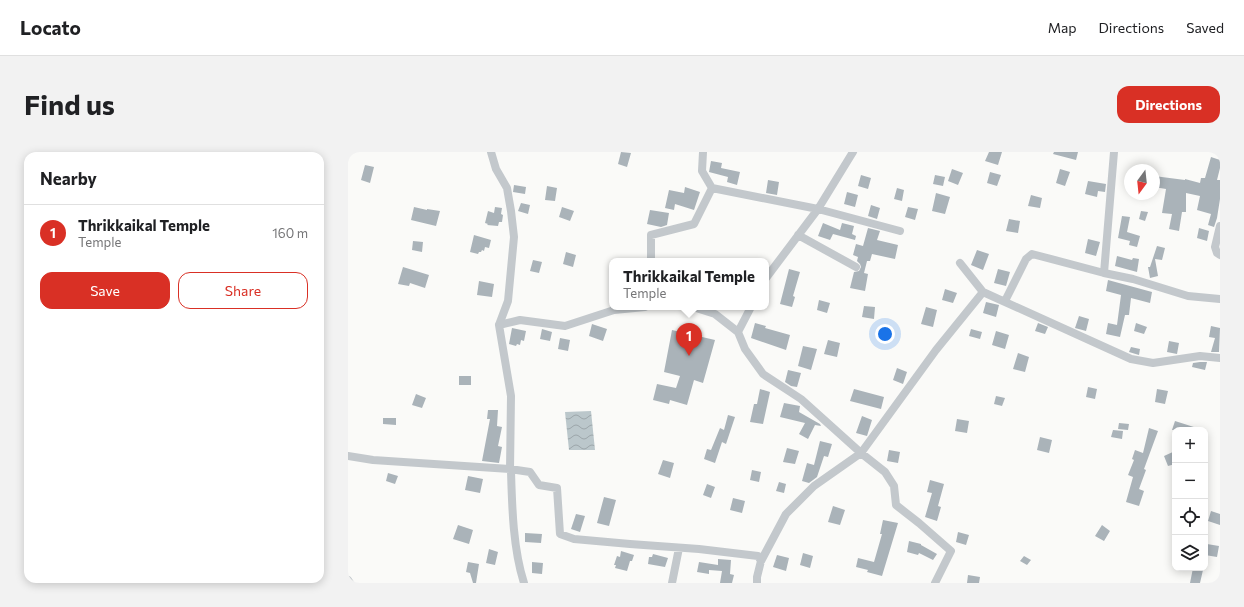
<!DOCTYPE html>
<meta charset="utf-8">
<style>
:root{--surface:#fff;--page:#f2f2f2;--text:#202124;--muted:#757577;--line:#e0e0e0;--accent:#d93025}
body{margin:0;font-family:Commissioner,sans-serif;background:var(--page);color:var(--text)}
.controls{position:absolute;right:12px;bottom:12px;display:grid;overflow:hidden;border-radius:8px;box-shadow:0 2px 10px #0003}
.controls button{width:36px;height:36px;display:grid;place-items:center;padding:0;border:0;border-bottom:1px solid var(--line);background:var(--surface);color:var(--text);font:20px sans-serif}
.compass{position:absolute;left:776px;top:12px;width:36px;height:36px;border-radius:50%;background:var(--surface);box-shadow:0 2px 10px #0003;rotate:195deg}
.you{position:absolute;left:537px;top:182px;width:14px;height:14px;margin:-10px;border:3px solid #fff;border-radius:50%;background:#1a73e8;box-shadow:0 0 0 6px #1a73e833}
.badge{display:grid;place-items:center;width:26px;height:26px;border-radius:50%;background:var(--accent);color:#fff;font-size:13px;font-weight:700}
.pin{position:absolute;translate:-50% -33px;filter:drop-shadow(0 1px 2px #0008)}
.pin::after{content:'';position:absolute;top:21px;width:14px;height:12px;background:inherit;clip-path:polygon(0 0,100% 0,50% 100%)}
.popup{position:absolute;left:261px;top:106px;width:160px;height:52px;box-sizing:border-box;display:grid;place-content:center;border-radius:8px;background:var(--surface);filter:drop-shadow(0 1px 3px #0005);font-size:13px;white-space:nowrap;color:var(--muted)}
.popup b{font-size:15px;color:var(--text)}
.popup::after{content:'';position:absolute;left:50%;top:100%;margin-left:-8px;border:8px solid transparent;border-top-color:var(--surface)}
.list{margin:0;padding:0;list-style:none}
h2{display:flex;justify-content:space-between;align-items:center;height:52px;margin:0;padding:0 16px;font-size:17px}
h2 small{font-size:13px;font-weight:400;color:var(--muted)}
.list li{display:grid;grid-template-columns:26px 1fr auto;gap:12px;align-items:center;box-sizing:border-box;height:56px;padding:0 16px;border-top:1px solid var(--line)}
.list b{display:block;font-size:15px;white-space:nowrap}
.list p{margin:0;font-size:13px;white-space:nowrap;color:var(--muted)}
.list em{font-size:13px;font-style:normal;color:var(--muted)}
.actions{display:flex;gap:8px;padding:12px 16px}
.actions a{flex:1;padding:9px 0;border:1px solid var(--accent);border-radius:12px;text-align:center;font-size:14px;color:var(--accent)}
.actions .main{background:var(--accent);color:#fff}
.icon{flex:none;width:22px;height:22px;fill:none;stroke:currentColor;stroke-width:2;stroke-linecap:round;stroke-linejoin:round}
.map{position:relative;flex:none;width:872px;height:431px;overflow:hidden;border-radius:12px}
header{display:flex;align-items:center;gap:24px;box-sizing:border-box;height:56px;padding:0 20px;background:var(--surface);border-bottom:1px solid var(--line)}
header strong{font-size:19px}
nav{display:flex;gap:22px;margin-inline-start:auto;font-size:14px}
.intro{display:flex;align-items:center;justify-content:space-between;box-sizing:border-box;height:96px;padding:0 24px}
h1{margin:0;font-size:28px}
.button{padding:10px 18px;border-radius:12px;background:var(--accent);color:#fff;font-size:14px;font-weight:700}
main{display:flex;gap:24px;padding:0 24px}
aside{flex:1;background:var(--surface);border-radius:12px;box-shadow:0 2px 10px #0003}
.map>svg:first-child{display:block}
.water{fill:url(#water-waves)}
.building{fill:#aab3b9}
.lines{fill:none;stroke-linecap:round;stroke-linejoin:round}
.minor{stroke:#c3c8cc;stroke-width:8}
</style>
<header>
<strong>Locato</strong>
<nav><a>Map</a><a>Directions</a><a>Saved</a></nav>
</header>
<div class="intro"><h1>Find us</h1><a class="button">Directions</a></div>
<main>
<aside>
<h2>Nearby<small></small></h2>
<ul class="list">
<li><span class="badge">1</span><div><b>Thrikkaikal Temple</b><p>Temple</p></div><em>160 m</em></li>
</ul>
<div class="actions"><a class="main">Save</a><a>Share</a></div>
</aside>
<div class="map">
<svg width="872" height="431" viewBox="0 0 872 431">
<defs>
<pattern id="water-waves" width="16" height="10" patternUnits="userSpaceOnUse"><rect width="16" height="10" fill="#bbc7cb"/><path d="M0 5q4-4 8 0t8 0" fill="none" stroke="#9ca6aa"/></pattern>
</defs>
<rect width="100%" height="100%" fill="#fafaf8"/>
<path class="water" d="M243,259L247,298H221L217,260Z"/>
<path class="building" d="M273,0L283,1L279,15L270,12Z
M641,0H654L650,13L637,9Z
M706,0H730L728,8L705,2Z
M863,5L872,8V16L869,28H872V47L869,66L866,75L860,73L863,62L849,58L852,44L838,41V60H834L831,79L821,77L824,62L814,61L818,37L806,35V24L837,28V27L852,31L853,26H857Z
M363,9L374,11L373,16L392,20L389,33L379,30L380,25L361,20Z
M17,13L26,15L22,31L13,28Z
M604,17L615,21L610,33L600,29Z
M712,17L722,20L717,34L708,31Z
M642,20L653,23L649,34L639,31Z
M513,23L523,26L520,37L510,34Z
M587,23L597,25L595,34L585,32Z
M420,28L431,30L429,43L418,41Z
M740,29L758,32L757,40L750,39L749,45L737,42Z
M166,33L178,35L177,42L165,40Z
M199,34L209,36L207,49L197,48Z
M337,35L352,40L346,58L327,52L326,58L317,56L321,38L336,41Z
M549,36L556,38L554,49L546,47Z
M499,40L510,43L507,55L496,52Z
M588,41L602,45L597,62L584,59Z
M683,43L694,46L692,56L680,54Z
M173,51L182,53L180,62L170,59Z
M523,53L532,56L529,67L520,64Z
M66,55L79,58V57L92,59L88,74L63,68Z
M147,55L154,56L153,62L155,63L154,70H151L150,74L139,73L140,72L137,71L140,59L146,61Z
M214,55L226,59L222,69L211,65Z
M560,55L570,57L567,68L557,65Z
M302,58L321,61L319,73L313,75L299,72Z
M793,59L800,60L797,69L791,67Z
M774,64L782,65L779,80L792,84L789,95L781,93L782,89L770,86Z
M661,67L672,69L670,81L658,79Z
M475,71L492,78L494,71L506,74L504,82L508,84L507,88L485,82L482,88L470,84Z
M520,76L532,79L529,88L550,93L547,107L524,102L522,109H519L516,121L520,122L517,139L502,136L506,120L511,119L513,115L512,112L509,109L510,105L505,103L508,92L515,94Z
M851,76L861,79L859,89L849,86Z
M126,83L143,88L141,96L137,95L136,99L134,98L133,100H131L130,102L122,100Z
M740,87L752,90L748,104L737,101Z
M65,89L75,90L74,100L64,98Z
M809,94L817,96L814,108L807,107L810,124L802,126L800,115H802Z
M629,98L641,102L635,118L623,113Z
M218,100L228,103L225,115L215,112Z
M769,104L784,108L785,106L791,107L789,120L767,114Z
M185,108L194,110L191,121L182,119Z
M55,115L81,123L77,136L62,131L61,134L50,132Z
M441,117L452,120L445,144L447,145L444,155L432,152Z
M650,117L662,120L658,134L646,131Z
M760,128L804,140L802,151L783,146L781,163H777L772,185L758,182L760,171L769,173L773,143L758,139Z
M131,129L146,132L144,145L129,143Z
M597,137L609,141L605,151L594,148Z
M471,148L482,151L479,161L469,158Z
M638,150L651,153L648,165L635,161Z
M516,154L527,155L526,167L514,165Z
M578,155L589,158L585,175L573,172Z
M731,164L741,167L738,179L727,176Z
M407,171L418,174L417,176L442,183L438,198L403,186Z
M690,171L700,175L697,182L687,179Z
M788,171L799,175L796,182L786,179Z
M244,172L259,177L255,189L241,184Z
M863,174L872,176L871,200H863L867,186L861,185Z
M164,176L178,179L176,189L173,188L172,193L169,192L168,194L161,192Z
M194,177L204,180L202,189L192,187Z
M623,177L634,180L632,187L621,184Z
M324,178L367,188L355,231L346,228L339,253L322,248L321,252L305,248L309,232L328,236L332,224L316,220Z
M648,179L661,183L657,197L644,193Z
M212,186L222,188L220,199L210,197Z
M480,188L492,191L489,205L476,202Z
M821,189L831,191L829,202L819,200Z
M455,194L469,197L463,218L450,214Z
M783,195L792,197L791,203L781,200Z
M670,201L681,205L677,220L665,217Z
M852,210H859L857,218L844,215L845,211Z
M549,216L559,220L555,232L545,228Z
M440,218L453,221L449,235L443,234L437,230Z
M111,224H123V233H111Z
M740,235L749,237L747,247L738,245Z
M412,237L422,240L415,272L402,270L406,252H409Z
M506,237L536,245L533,257L502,249Z
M809,237L820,239L817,252L807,250Z
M68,242L78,246L74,256L64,253Z
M648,244L657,246L654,254L646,252Z
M436,251L452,254L451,260L472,272L473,274L467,273L460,287L451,282L457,271L432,265Z
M140,258H150L149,274L154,275L150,294L154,295L151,311L134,309L142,267H139Z
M380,263L387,265L378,292L374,290L367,311L356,307L359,297L363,298L372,276L376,278Z
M514,264L524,268L519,284L508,281Z
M35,266H48V273L35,272Z
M609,267L621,269L619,281L607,279Z
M827,269L852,277V278H824Z
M771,271L781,272L780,278L770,277Z
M801,276L810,279L796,317L798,318L791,337L796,339L791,354L778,350L785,325L780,323L786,308L784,307L787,298L795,301Z
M765,278L775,279L774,287L763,285Z
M692,285L704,288L701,301L689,298Z
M472,289L484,292L480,305L476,304L469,325L461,331L454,329L459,311L466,313Z
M439,296L451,299L447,312L435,310Z
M541,298L552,300L550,311L539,309Z
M827,299V312L820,314L816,304Z
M315,308L326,311L322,326L310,322Z
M404,318L413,320L411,330L402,328Z
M40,321L50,324L47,332L38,329Z
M120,324L135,327L132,341L117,338Z
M582,328L596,332L590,354L593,355L589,369L577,365L584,341L579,340Z
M431,330L438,332L436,341L428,339Z
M359,332L367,335L363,346L355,343Z
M256,345L268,348L261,374L249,371Z
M385,346L397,349L394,361L382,358Z
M485,354L497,358L492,373L480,370Z
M863,359L872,362V373L860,369Z
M228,362L237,364L232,380L223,377Z
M535,368L550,371L534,424L519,420L520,418L508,415L510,406L526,410L534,382H532Z
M110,373L125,378L121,392L105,387Z
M754,373L762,379L756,389L747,384Z
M610,380L621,383L618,393L608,390Z
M177,381L194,382L193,391L177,390Z
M561,389L573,392V393L589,402L585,408L571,401L570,403L559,400Z
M859,392L871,394L869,405L857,403Z
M141,397L150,400L147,413L138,411Z
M273,399L286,403L284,409H282L279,419L267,416L268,413H266L269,404L272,405Z
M455,401L465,404L462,416L452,413Z
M305,402L320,406L317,415L300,412L301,405H304Z
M429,403L441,406L438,419L425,415Z
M676,404L683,408L679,413L672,409Z
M370,407L383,408L382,422L386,423L384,431H372L374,419L361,418V422L349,420L351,410L370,413Z
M120,410L131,412L128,431H125L122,421L118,420Z
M184,410L195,411L194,422L184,421Z
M845,416L855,418L852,431H842Z
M620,423L632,425L631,431H619Z"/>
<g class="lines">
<path class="minor" d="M143,0L148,17L159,36L163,59L166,85L160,149L151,173L163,244L162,317L163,319C164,354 165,397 176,431
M355,0L354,19L364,36
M766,0L756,121L785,127L840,144L872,147
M872,74L867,95L869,101L872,103
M450,83L508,115
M303,109V83L346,72L364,36L470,57L505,0
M612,111L635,140L783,207L805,211L852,204L872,206
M418,126L470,57L552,79
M657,149L678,107L684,102L756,121
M345,155L367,162L390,180
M403,155L390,180L397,197L415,222L453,247L513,301L537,320L546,334L548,353L571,371L603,399L587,431
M151,173L172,168L217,174L266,158L297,155
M0,304L25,308L162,317L182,320L191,333L209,336L212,382L226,387L282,392L351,397L410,404L413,409
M0,428L2,431
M324,431L331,396
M409,431V425L413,409L438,362L466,334L513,301L588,198L635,140"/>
</g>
</svg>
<div class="controls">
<button>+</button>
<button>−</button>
<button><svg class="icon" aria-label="locate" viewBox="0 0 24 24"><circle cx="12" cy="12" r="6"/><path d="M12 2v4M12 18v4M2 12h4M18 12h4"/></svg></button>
<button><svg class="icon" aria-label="layers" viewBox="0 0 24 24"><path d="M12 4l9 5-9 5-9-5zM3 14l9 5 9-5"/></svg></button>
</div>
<svg class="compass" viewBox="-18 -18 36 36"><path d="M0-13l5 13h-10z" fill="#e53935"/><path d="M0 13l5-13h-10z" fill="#757577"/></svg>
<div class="you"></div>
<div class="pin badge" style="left:341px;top:204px">1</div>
<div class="popup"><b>Thrikkaikal Temple</b>Temple</div>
</div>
</main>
